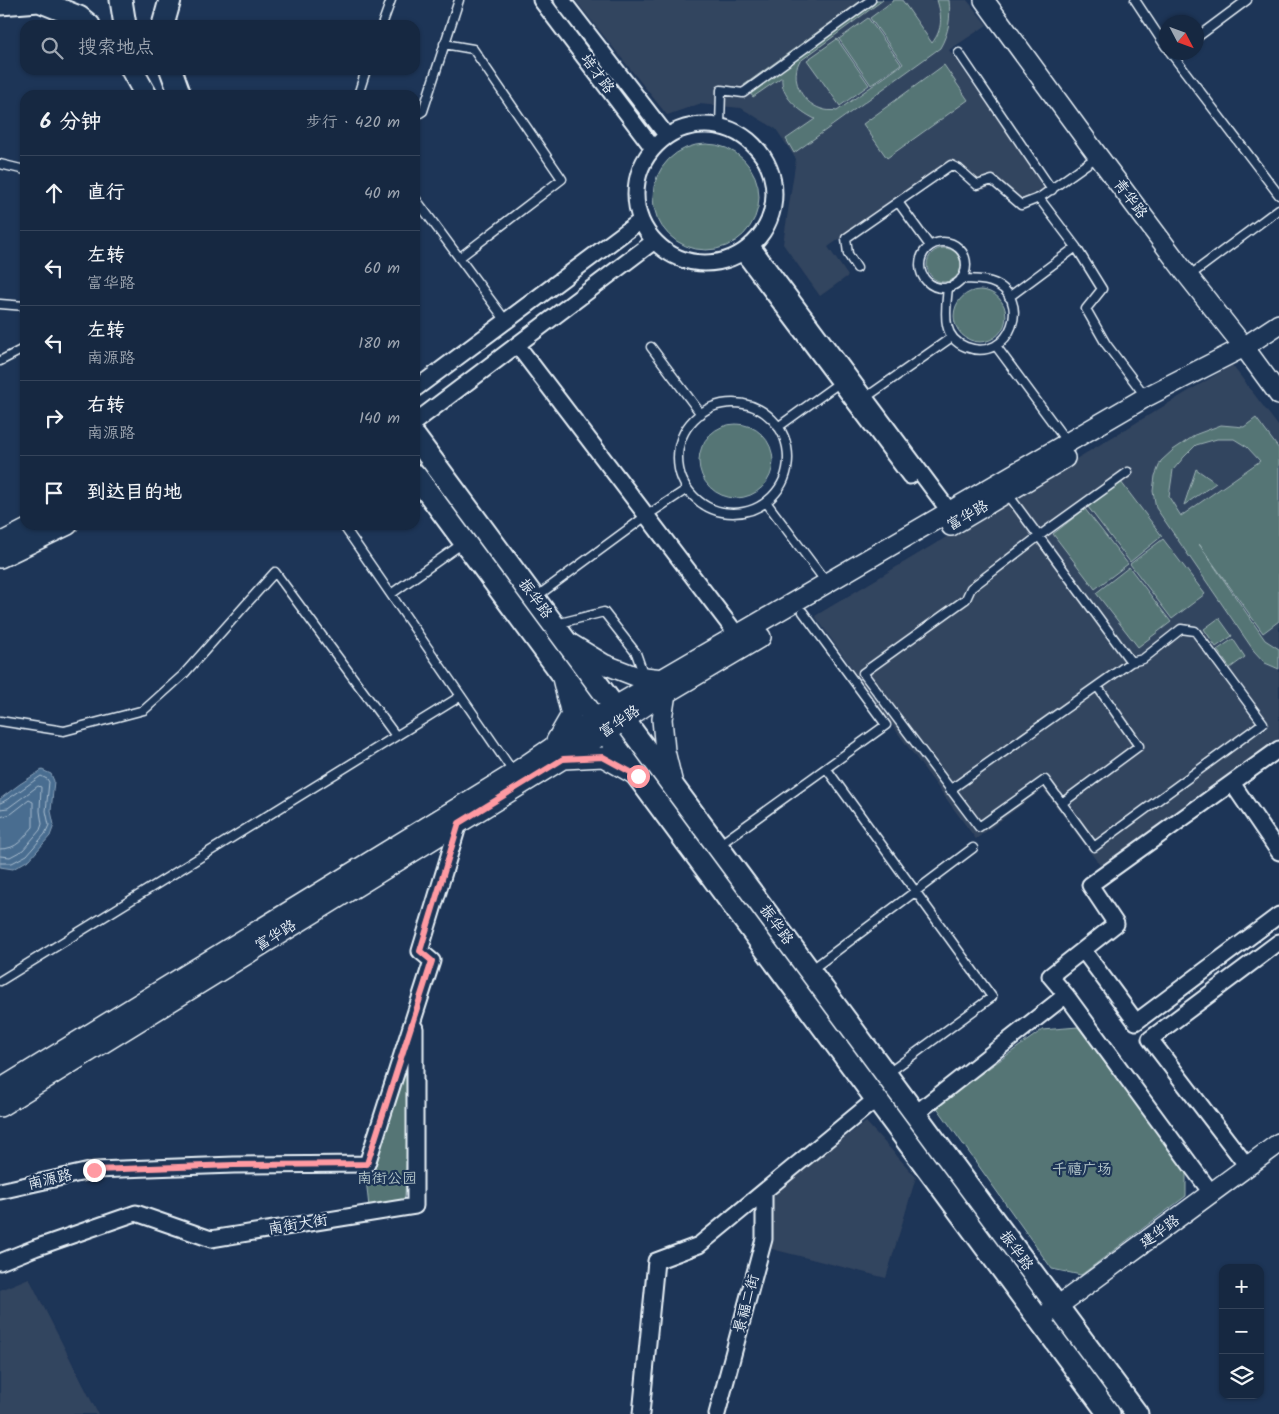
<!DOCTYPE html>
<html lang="zh">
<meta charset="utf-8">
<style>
:root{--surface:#162841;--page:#1f3048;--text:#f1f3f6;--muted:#9ea6b1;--line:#35445a}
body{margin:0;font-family:Kalam,"LXGW WenKai TC",sans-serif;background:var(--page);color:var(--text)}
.controls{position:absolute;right:15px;bottom:15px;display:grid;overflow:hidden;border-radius:10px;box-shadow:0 1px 4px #0004}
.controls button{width:45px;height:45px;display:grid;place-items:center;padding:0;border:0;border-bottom:1px solid var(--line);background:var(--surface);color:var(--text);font:25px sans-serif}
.compass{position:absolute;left:1159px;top:15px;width:45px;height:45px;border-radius:50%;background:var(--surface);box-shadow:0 1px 4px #0004;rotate:131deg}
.stop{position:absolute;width:15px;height:15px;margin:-11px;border:4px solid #ff9aa2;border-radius:50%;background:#fff}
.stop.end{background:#ff9aa2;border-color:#fff;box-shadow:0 1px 5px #0008}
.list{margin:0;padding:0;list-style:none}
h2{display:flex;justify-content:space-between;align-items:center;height:65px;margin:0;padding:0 20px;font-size:21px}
h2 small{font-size:16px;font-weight:400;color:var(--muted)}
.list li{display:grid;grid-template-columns:32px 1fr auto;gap:15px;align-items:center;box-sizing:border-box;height:75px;padding:0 20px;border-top:1px solid var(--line)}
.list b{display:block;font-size:19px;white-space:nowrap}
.list p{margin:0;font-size:16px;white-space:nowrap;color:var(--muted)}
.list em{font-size:16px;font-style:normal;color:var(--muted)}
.icon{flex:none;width:28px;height:28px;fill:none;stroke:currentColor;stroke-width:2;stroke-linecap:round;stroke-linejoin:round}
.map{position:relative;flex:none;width:1279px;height:1414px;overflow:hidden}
.search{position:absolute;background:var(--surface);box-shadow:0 1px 4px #0004;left:20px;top:20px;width:400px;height:55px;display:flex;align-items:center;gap:12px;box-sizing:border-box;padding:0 18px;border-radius:15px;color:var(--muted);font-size:19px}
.panel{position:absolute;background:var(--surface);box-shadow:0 1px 4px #0004;left:20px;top:90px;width:400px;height:440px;border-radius:15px}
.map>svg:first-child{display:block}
.built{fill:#33445e}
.green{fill:#547575;stroke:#9eb3b6;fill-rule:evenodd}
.water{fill:#496d90;stroke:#89a2ba}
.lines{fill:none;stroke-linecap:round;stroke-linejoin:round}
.shore{stroke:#a8bcce;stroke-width:1}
.service-casing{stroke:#e8f1f8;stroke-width:11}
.minor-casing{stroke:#e8f1f8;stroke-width:19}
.tertiary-casing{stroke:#e8f1f8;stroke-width:22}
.secondary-casing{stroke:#e8f1f8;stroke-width:25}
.service{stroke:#1d3557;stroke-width:8}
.minor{stroke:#1d3557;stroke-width:15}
.tertiary{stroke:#1d3557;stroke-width:19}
.secondary{stroke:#1d3557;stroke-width:21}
.route{stroke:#ff9aa2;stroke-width:6}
.labels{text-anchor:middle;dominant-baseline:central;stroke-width:4.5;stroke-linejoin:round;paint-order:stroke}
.street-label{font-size:15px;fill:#e8f1f8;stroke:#1d3557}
.park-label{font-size:15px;fill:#b4c6ca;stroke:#1d3557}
</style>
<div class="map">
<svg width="1279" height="1414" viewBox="0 0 1279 1414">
<rect width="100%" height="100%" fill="#1d3557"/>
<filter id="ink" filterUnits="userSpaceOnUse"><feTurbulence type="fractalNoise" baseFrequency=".02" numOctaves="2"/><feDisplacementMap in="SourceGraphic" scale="10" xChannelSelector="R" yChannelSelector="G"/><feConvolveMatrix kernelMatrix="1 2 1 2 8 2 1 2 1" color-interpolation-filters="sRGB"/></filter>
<g filter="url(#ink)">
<path class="built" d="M575,0H967L987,25L949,50L1048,190L1021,209L994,187L980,191L946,163L828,247L848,276L820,296L783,244L796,159L776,129L741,108L699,104L667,115Z
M1232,365L1279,427V738L1102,868L1043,789L976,839L886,717L815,616Z
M866,1122L916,1177L886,1278L768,1248L772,1190Z
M29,1278L98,1414H0V1290Z"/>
<path class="green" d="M862,0H883L799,62C790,82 803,105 825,110C829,111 833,110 837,111L903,64L870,18L894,0H902L932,43C943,29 942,16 937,0H949C951,18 949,32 940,48L794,153L786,139L815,119C799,111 780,96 782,77L753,97L744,85Z
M868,18L901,64L871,85L839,39Z
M837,39L869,85L840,106L807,60Z
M944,65L968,100L887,158L863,124Z
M653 197a53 53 0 1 1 106 0a53 53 0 1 1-106 0Z
M927 265a17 17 0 1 1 34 0a17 17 0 1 1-34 0Z
M954 316a26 26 0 1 1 52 0a26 26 0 1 1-52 0Z
M1256,418L1279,449V621L1263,633L1199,544L1265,640L1279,649V669L1265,663L1254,651L1156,508L1153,491L1155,476L1161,461L1173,450L1197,434L1221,425L1244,427ZM1217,439H1234L1247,447L1260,461L1181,516L1169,497L1173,470L1184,457L1196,445Z
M699 461a37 37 0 1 1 74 0a37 37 0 1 1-74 0Z
M1196,469L1216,483L1184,505Z
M1121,482L1162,536L1130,562L1088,507Z
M1085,509L1128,564L1095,589L1053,534Z
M1163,539L1205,594L1172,619L1130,564Z
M1129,567L1171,622L1138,647L1096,593Z
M1219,618L1232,636L1216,647L1204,629Z
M1233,639L1245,657L1230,668L1217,650Z
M1078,1027L1186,1172V1196L1081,1275L1052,1269L936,1106L1042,1030Z
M411,1044L405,1196L400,1204L369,1207L366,1179Z"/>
<path class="water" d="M42,770L51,774L54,781L51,811L54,825L50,836L30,859L13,869L0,867V799L20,784Z"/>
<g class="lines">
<path class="shore" d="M0,803C6,802 33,781 41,776L47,779L49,782L46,811L49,825L45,834L27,855L12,863H0
M0,809L8,808L38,786L41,787L40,811L42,824L40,830L23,850L10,857L0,856
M0,817L11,814L29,800L33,802V827C22,839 18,849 0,849"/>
<defs>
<path id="service" d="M1135,0L1166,47
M382,25L391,0
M1196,38L1247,0
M444,44L473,49L562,179L459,258
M1170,52L1279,195
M959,53L1052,190
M358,95L366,70
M415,116L423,111L459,0
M720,127L721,90L743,93L871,0
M1098,156L1039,198L1076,247L1102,289L1086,309L1106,344L1146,397
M0,164L25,170
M415,198L506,321
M898,202L930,246
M920 265a23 23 0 1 1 46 0a23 23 0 1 1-46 0Z
M857,268L848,254L846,238L951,165L959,169L977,185L992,180L1021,205L1039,198
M1189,276L1279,209
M948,287C946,310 940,337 966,347C1011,364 1034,296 991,282C982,279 971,279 961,279
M1009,297L1076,247
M0,304L25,306
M996,346L1067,442
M651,347L701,414
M0,361L25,348
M865,398L952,337
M678 458a55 55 0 1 1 110 0a55 55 0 1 1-110 0Z
M778,427L839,383
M1007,493L1131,662L1143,659L1181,629L1195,631L1263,723L1094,847L1045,780L979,827L863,673L966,599L971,588L1039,536L1128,472
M766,502L826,582
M343,525L514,773
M391,594L463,543
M536,597L646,516L687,489
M556,624L604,612L636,653L644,676
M0,721L64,731L144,710L183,675L275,572L396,736
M826,768L992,997L887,1074
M950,790L1131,662
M1062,803L1139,746L1097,686
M719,845L886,725L803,612
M811,970L973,848
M0,981L461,696"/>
<path id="minor" d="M541,0L653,148
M562,0L667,136
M636 194a69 69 0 1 1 138 0a69 69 0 1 1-138 0Z
M751,245L950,512
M743,253L910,476
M517,345L738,636
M415,389L640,221
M415,422L653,242
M1232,783L1279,852
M1083,950L1136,1022L1279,915
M1066,995L1212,1194
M915,1114L1066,995L1050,976L1116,924L1090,885L1279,749
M1247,1166L1150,1039L1279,942
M0,1191L94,1170L234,1165L367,1164L432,961L420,951L459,823
M0,1262L35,1248L136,1213L211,1239L415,1206V1028
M641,1414L656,1261L699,1245L876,1099
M717,1414L764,1239V1192"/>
<path id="tertiary" d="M984,0L1098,156L1184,271L1244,347L1279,395
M951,526L1065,458
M0,543L35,525
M0,558L68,525
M568,642L604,664L635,676L663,679
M666,693L662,719L665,751L673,784
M556,741L571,715L561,674
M564,759L603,757L637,776
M0,1089L514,773L595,718L1146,397L1244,347L1279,324
M0,1107L605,733L648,704L761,637
M1047,1314L1279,1143"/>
<path id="secondary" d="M121,0L125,25
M0,4L39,1L79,17L89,25
M163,25L170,0
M132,70L146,95
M171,70L180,95
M415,437L1137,1414
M415,475L1109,1414"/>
</defs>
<use href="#service" class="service-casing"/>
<use href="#minor" class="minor-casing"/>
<use href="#tertiary" class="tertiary-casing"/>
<use href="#secondary" class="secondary-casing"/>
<use href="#service" class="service"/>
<use href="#minor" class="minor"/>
<use href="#tertiary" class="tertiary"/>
<use href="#secondary" class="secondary"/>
</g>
</g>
<g class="lines" filter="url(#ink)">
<path class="route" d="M94,1170L234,1165L367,1164L432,961L420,951L459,823L563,759L603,757L638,776"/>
</g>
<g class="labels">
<g class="street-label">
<text transform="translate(597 74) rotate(53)">培才路</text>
<text transform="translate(1130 199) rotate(53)">青华路</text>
<text transform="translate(968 516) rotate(-30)">富华路</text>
<text transform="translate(535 599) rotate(54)">振华路</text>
<text transform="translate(620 722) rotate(-34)">富华路</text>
<text transform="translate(776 925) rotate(54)">振华路</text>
<text transform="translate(276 936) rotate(-32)">富华路</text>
<text transform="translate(50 1180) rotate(-13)">南源路</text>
<text transform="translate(298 1225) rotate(-9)">南街大街</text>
<text transform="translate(1160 1232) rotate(-36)">建华路</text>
<text transform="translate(1016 1251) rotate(54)">振华路</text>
<text transform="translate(747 1304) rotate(-75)">景福二街</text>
</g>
<g class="park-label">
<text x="1082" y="1170">千禧广场</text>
<text x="387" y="1179">南街公园</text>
</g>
</g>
</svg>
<div class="controls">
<button>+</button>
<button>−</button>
<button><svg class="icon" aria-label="layers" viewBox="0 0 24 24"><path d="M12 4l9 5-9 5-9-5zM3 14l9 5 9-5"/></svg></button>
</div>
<svg class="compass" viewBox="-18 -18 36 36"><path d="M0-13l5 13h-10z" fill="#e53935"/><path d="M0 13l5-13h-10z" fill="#9ea6b1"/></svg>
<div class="stop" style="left:638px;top:776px"></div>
<div class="stop end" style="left:94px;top:1170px"></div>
<div class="search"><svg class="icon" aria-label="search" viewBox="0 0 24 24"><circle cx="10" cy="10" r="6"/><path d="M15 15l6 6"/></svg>搜索地点</div>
<section class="panel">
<h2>6 分钟<small>步行 · 420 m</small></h2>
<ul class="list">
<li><svg class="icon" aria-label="ahead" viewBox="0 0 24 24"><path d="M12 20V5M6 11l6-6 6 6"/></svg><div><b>直行</b></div><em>40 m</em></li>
<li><svg class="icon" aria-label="left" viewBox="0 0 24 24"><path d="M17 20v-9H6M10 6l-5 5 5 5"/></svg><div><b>左转</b><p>富华路</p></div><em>60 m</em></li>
<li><svg class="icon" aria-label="left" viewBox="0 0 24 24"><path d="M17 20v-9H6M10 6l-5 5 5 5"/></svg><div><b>左转</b><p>南源路</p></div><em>180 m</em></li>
<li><svg class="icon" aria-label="right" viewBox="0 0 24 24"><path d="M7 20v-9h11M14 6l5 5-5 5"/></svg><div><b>右转</b><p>南源路</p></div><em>140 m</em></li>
<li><svg class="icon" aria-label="arrive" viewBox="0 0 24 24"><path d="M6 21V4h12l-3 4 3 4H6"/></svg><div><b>到达目的地</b></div></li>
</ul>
</section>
</div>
